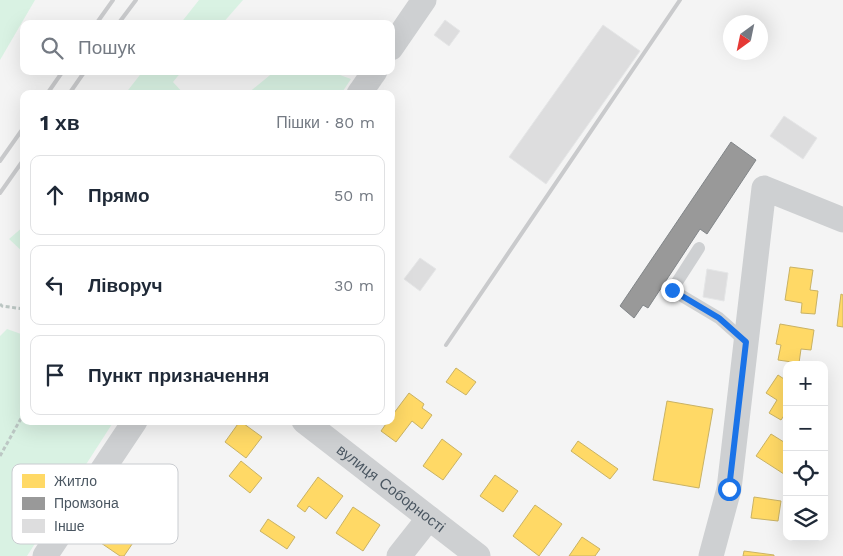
<!DOCTYPE html>
<html lang="uk">
<meta charset="utf-8">
<style>
:root{--surface:#fff;--page:#f6f6f7;--text:#1f2937;--muted:#747a83;--line:#e0e1e3}
body{margin:0;font-family:"Work Sans",sans-serif;background:var(--page);color:var(--text)}
.controls{position:absolute;right:15px;bottom:15px;display:grid;overflow:hidden;border-radius:10px;box-shadow:0 5px 20px #0002}
.controls button{width:45px;height:45px;display:grid;place-items:center;padding:0;border:0;border-bottom:1px solid var(--line);background:var(--surface);color:var(--text);font:25px sans-serif}
.compass{position:absolute;left:723px;top:15px;width:45px;height:45px;border-radius:50%;background:var(--surface);box-shadow:0 5px 20px #0002;rotate:213deg}
.stop{position:absolute;width:15px;height:15px;margin:-11px;border:4px solid #1a73e8;border-radius:50%;background:#fff}
.stop.end{background:#1a73e8;border-color:#fff;box-shadow:0 1px 5px #0008}
.list{margin:0;padding:0;list-style:none}
h2{display:flex;justify-content:space-between;align-items:center;height:65px;margin:0;padding:0 20px;font-size:21px}
h2 small{font-size:16px;font-weight:400;color:var(--muted)}
.list li{display:grid;grid-template-columns:32px 1fr auto;gap:15px;align-items:center;box-sizing:border-box;height:80px;margin:0 10px 10px;padding:0 10px;border:1px solid var(--line);border-radius:10px}
.list b{display:block;font-size:19px;white-space:nowrap}
.list em{font-size:16px;font-style:normal;color:var(--muted)}
.icon{flex:none;width:28px;height:28px;fill:none;stroke:currentColor;stroke-width:2;stroke-linecap:round;stroke-linejoin:round}
.map{position:relative;flex:none;width:843px;height:556px;overflow:hidden}
.search{position:absolute;background:var(--surface);box-shadow:0 5px 20px #0002;left:20px;top:20px;width:375px;height:55px;display:flex;align-items:center;gap:12px;box-sizing:border-box;padding:0 18px;border-radius:10px;color:var(--muted);font-size:19px}
.panel{position:absolute;background:var(--surface);box-shadow:0 5px 20px #0002;left:20px;top:90px;width:375px;height:335px;border-radius:10px}
.map>svg:first-child{display:block}
.green{fill:#d9f2e3}
.homes{fill:#ffd966;stroke:#c9b264}
.industry{fill:#999;stroke:#818588}
.building{fill:#ddddde;stroke:#e5e6e7}
.lines{fill:none;stroke-linecap:round;stroke-linejoin:round}
.path{stroke:#bcc7c4;stroke-width:3;stroke-dasharray:4 2.5;stroke-linecap:butt}
.service{stroke:#ced0d2;stroke-width:12}
.minor{stroke:#ced0d2;stroke-width:25}
.rail{stroke:#c9cacc;stroke-width:4}
.route{stroke:#1a73e8;stroke-width:6}
.labels{text-anchor:middle;dominant-baseline:central;stroke-width:5;stroke-linejoin:round;paint-order:stroke}
.street-label{font-size:15px;fill:#4a5661;stroke:#fff}
.key{fill:#fff;stroke:#c9ccd0;stroke-width:1}
.key-label{font-size:14px;fill:#4a5661}
</style>
<div class="map">
<svg width="843" height="556" viewBox="0 0 843 556">
<rect width="100%" height="100%" fill="#f4f4f4"/>
<path class="green" d="M0,0H35L0,60Z
M199,0H243L222,24H180Z
M143,71H182L173,82L184,94H125Z
M275,71H329L351,79L341,94H247Z
M24,226V253L9,239Z
M7,329L24,335V421H114L27,556H0V336Z"/>
<path class="homes" d="M790,267L813,270L810,290L818,291L815,314L801,313L802,303L785,300Z
M841,294L843,295V327L837,326Z
M780,324L814,330L811,350L801,349L799,363L778,360L781,345L776,344Z
M456,368L476,382L466,395L446,382Z
M778,375L787,381V411L781,420L769,413L777,400L766,393Z
M409,393L424,404L422,408L432,415L422,429L412,421L396,442L381,431L388,421H391V417Z
M667,401L713,409L699,488L653,480Z
M240,421L262,437L246,458L225,442Z
M771,434L787,444V476L756,456Z
M442,439L462,454L443,480L423,466Z
M578,441L618,469L610,479L571,451Z
M241,461L262,478L250,493L229,476Z
M495,475L518,491L503,512L480,496Z
M318,477L343,496L326,519L309,506L305,512L297,506Z
M754,497L781,501L778,521L751,518Z
M535,505L562,524L539,556L513,536Z
M106,506L141,531L124,556H120L101,543L103,539L89,529Z
M353,507L380,525L363,551L336,533Z
M268,519L295,537L287,549L260,531Z
M582,537L600,549L595,556H569Z
M744,551L774,555V556H743Z"/>
<path class="industry" d="M731,142L756,160L707,234L700,229L648,308L643,305L634,318L620,306Z"/>
<path class="building" d="M445,20L460,31L449,46L434,35Z
M603,25L640,51L546,184L509,157Z
M784,116L817,138L803,159L770,136Z
M420,258L436,269L420,291L404,279Z
M707,269L728,273L724,301L703,297Z"/>
<g class="lines">
<path class="path" d="M0,304L2,306L24,309
M0,456L24,413"/>
<path class="service" d="M699,248L672,290L719,318L746,342"/>
<g class="minor">
<path d="M391,48L424,0"/>
<path d="M359,94L375,71"/>
<path id="s1" d="M304,421L478,556"/>
<path d="M45,556L135,421"/>
<path d="M399,556L429,518"/>
<path d="M711,556L729,489L764,188L843,220"/>
</g>
<path class="rail" d="M96,24L113,0
M118,24L136,0
M47,94L63,71
M69,94L85,71
M0,161L24,127
M0,193L24,159
M446,345L680,0"/>
</g>
<g class="lines">
<path class="route" d="M672,290L719,318L746,342L729,489"/>
</g>
<g class="labels">
<g class="street-label">
<text stroke="none"><textPath href="#s1" startOffset="110">вулиця Соборності</textPath></text>
</g>
</g>
<rect x="12" y="464" width="166" height="80" rx="8" class="key"/>
<rect x="22" y="474" width="23" height="14" fill="#ffd966"/>
<rect x="22" y="497" width="23" height="13" fill="#999"/>
<rect x="22" y="519" width="23" height="14" fill="#ddddde"/>
<g class="key-label">
<text x="54" y="486">Житло</text>
<text x="54" y="508">Промзона</text>
<text x="54" y="531">Інше</text>
</g>
</svg>
<div class="controls">
<button>+</button>
<button>−</button>
<button><svg class="icon" aria-label="locate" viewBox="0 0 24 24"><circle cx="12" cy="12" r="6"/><path d="M12 2v4M12 18v4M2 12h4M18 12h4"/></svg></button>
<button><svg class="icon" aria-label="layers" viewBox="0 0 24 24"><path d="M12 4l9 5-9 5-9-5zM3 14l9 5 9-5"/></svg></button>
</div>
<svg class="compass" viewBox="-18 -18 36 36"><path d="M0-13l5 13h-10z" fill="#e53935"/><path d="M0 13l5-13h-10z" fill="#747a83"/></svg>
<div class="stop" style="left:729px;top:489px"></div>
<div class="stop end" style="left:672px;top:290px"></div>
<div class="search"><svg class="icon" aria-label="search" viewBox="0 0 24 24"><circle cx="10" cy="10" r="6"/><path d="M15 15l6 6"/></svg>Пошук</div>
<section class="panel">
<h2>1 хв<small>Пішки · 80 m</small></h2>
<ul class="list">
<li><svg class="icon" aria-label="ahead" viewBox="0 0 24 24"><path d="M12 20V5M6 11l6-6 6 6"/></svg><div><b>Прямо</b></div><em>50 m</em></li>
<li><svg class="icon" aria-label="left" viewBox="0 0 24 24"><path d="M17 20v-9H6M10 6l-5 5 5 5"/></svg><div><b>Ліворуч</b></div><em>30 m</em></li>
<li><svg class="icon" aria-label="arrive" viewBox="0 0 24 24"><path d="M6 21V4h12l-3 4 3 4H6"/></svg><div><b>Пункт призначення</b></div></li>
</ul>
</section>
</div>
